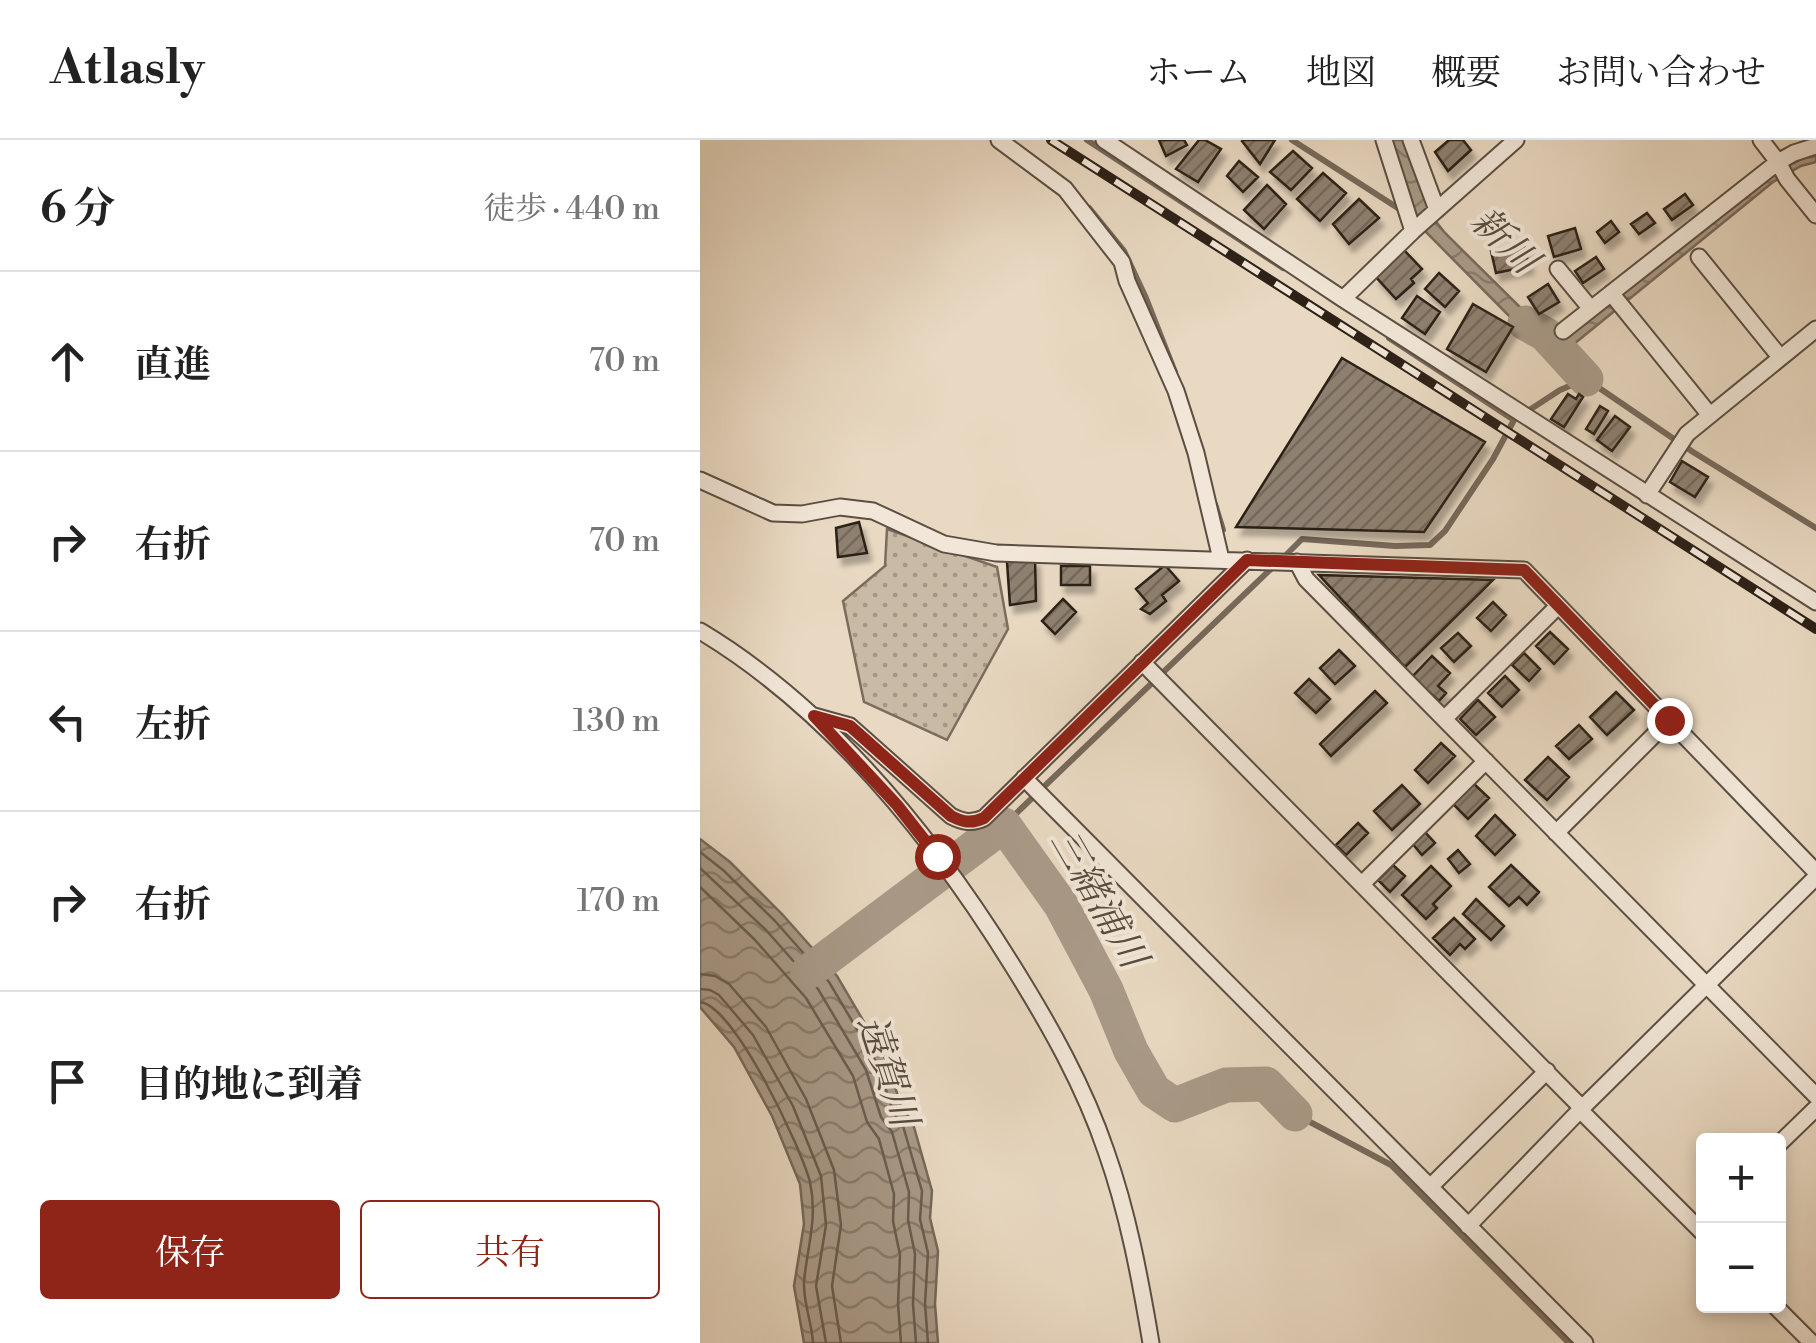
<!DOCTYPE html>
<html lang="ja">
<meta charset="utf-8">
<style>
:root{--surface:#fff;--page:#f2f2f2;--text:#222;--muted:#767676;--line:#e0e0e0;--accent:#8f2418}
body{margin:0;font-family:"Libre Bodoni","Noto Serif JP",serif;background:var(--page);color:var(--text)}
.controls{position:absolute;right:30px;bottom:30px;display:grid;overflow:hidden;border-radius:10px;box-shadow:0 5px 15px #0003}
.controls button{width:90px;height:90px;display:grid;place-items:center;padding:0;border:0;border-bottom:2px solid var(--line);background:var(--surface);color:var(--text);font:50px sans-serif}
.stop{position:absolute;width:30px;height:30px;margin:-22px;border:8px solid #8f2418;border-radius:50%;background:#fff}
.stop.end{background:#8f2418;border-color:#fff;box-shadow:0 2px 10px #0008}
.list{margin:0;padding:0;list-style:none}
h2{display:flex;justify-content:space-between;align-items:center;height:130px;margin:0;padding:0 40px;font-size:42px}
h2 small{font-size:32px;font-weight:400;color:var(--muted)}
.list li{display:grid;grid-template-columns:65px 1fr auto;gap:30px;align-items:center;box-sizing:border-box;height:180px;padding:0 40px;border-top:2px solid var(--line)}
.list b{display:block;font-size:38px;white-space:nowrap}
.list em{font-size:32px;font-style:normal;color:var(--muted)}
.actions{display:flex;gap:20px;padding:30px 40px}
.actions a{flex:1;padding:22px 0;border:2px solid var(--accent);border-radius:10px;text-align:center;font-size:35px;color:var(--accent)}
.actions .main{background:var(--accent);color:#fff}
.icon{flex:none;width:55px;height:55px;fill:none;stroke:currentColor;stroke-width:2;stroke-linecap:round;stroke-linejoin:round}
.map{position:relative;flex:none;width:1116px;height:1203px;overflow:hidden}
header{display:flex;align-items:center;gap:60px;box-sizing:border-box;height:140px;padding:0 50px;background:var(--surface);border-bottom:2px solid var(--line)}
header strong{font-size:48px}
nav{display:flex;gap:55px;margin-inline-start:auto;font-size:35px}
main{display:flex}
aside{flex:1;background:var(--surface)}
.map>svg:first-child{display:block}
.park{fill:url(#park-dots);stroke:#7a6d5e;stroke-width:2.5}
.water{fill:url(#water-waves);stroke:#77695b;stroke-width:2.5}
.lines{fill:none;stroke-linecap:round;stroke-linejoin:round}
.shore{stroke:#6a5d50;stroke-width:2.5}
.stream{stroke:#77695b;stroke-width:6}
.river{stroke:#a99a88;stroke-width:35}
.building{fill:url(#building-hatch);stroke:#2c2017;stroke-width:2.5;filter:url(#shadow)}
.minor-casing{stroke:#5b4e42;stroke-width:19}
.minor{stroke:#f1e6d7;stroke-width:15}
.rail-casing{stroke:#2c2017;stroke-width:10}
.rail{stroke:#f1e6d7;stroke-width:6;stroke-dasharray:19;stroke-linecap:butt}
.route{stroke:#8f2418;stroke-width:12}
.labels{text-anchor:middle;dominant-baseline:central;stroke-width:8;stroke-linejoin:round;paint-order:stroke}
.water-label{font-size:38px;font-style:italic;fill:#584b3f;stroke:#f1e6d7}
</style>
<header>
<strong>Atlasly</strong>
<nav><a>ホーム</a><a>地図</a><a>概要</a><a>お問い合わせ</a></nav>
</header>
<main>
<aside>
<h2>6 分<small>徒歩 · 440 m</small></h2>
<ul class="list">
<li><svg class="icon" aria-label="ahead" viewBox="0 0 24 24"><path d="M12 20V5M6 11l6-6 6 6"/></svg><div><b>直進</b></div><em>70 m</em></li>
<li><svg class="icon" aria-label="right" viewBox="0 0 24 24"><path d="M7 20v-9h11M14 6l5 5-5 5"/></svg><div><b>右折</b></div><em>70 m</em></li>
<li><svg class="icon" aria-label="left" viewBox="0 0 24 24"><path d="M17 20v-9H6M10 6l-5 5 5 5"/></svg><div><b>左折</b></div><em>130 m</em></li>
<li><svg class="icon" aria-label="right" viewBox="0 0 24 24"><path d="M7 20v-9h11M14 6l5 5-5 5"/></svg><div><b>右折</b></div><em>170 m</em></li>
<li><svg class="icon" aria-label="arrive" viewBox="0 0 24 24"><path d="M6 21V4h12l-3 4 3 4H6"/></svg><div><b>目的地に到着</b></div></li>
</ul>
<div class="actions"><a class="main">保存</a><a>共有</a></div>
</aside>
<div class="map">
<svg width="1116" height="1203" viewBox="0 0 1116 1203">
<defs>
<pattern id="park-dots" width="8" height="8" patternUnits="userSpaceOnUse" patternTransform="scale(2.5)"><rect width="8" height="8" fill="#c9baa5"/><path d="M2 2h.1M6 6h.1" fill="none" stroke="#a39785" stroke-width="1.8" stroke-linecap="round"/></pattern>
<pattern id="water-waves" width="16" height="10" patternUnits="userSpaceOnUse" patternTransform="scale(2.5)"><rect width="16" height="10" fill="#a99a88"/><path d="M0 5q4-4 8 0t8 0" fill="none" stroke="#8a7d6e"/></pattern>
<pattern id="building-hatch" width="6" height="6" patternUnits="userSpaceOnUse" patternTransform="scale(2.5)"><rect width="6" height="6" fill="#8e8070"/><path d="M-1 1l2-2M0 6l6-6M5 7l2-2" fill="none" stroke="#74685b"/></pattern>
<filter id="shadow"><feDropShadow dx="4.5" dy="8" stdDeviation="2.5" flood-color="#0004"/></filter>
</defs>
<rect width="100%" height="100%" fill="#e9d9c2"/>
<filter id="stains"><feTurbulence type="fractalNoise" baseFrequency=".002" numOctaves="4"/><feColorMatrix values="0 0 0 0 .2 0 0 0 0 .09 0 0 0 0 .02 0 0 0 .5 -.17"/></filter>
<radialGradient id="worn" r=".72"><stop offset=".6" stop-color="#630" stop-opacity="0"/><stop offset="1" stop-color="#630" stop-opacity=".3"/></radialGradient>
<path class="park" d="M187,389L297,427L308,489L247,600L164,562L143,461L185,426Z"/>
<path class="water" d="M688,0H705L734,79L745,93L838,185L861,201L1073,33L1116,12V22L1101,26L1073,42L869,208L857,211L834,191L822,189L723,89L716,77Z
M0,699L30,722L82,774L137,836L187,921L202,969L212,980L232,1051L230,1078L238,1111L235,1164L238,1203H104L94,1146L104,1084L100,1044L72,976L34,907L0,867Z"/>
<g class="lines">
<path class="shore" d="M0,712L23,730L75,781L129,842L178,925L193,972L203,986L222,1051L220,1079L228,1113L225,1164L228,1203
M0,728L66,790L118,849L166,930L181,977L192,992L209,1052L208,1080L215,1114L213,1164L216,1203
M0,747L55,800L106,858L153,936L167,982L179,999L194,1054L193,1081L200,1115L198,1164L201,1203
M0,834L15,836L29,844L66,887L106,959L134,1030L141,1085L132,1146L141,1203
M0,849L10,850L19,855L53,895L93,966L121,1036L126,1085L116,1146L126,1203
M0,862C35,866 101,1008 110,1042C118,1079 107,1107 104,1142C103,1162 112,1183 113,1203"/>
<path class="stream" d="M387,0L583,128
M592,0L704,72
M389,68L424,111L446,158L475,232
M689,198L814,280
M515,364L523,390
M583,418L602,399L695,406L730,405L745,391L793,319L814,280L860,250L886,239L993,312L1116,388
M304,685L574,426
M595,974L691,1025L869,1203"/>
<path class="river" d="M825,183L845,194L886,239
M108,832L304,685L361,765L406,850L431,911L454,951L475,965L526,945L566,944L595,974"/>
</g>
<path class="building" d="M459,0H484L487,5L466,16Z
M499,0H505L521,9L498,42L476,29Z
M543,0H575L560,24L542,1Z
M749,0H763L771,10L748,31L735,12Z
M593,11L612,28L591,50L570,32Z
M539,21L558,37L543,52L527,36Z
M623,33L646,53L620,81L597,59Z
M567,45L586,64L564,89L544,70Z
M985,54L993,65L972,80L964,69Z
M659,59L679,78L649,104L633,84Z
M947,73L955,83L939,94L931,84Z
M911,81L919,92L905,103L897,92Z
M875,88L881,109L854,117L848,96Z
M824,104L829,126L796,133L791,111Z
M704,110L722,129L711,139L714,143L696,159L675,136Z
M896,117L904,129L883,143L875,131Z
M739,133L759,151L745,167L725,149Z
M848,144L859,162L839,174L828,157Z
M717,156L740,172L725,194L702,178Z
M773,164L813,187L786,232L747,209Z
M642,218L785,302L724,392L536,387Z
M868,254L876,259L879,254L883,257L864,287L851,279Z
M900,266L908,271L894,294L886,289Z
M915,276L930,287L912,311L897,300Z
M982,321L1008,337L995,357L970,342Z
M159,382L167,413L138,417L136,388Z
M335,419L336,461L310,465L307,422Z
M465,425L479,441L462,455L466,461L450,474L441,469L448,463L436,449Z
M361,426H390V445H361Z
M619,435L793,440L705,527Z
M363,459L376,472L355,494L342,481Z
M793,462L806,475L791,491L777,478Z
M850,492L868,509L854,524L836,506Z
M758,493L771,506L754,522L741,508Z
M639,510L655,526L635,544L620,528Z
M824,513L840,529L829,541L812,525Z
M732,516L750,533L738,546L746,553L739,561L712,537Z
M805,536L819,550L802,567L788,553Z
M609,539L630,559L616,573L595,553Z
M675,551L687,563L631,616L620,604Z
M916,552L934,570L907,595L890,577Z
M778,560L795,577L776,595L760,579Z
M879,585L892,599L869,619L856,606Z
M741,603L755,616L728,643L715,630Z
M848,617L869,637L847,660L825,640Z
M773,643L789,658L768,679L753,664Z
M702,645L720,664L692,690L674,671Z
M795,675L815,695L795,715L776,696Z
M658,683L668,693L646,715L636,705Z
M724,691L735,703L722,715L711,702Z
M758,710L770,724L759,733L748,719Z
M693,725L705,736L690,752L678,740Z
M811,725L839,752L827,765L819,757L809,766L789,747Z
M731,726L751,746L733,764L737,768L726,779L702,755Z
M776,759L804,786L791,800L763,774Z
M754,778L775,799L765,809L760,804L750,815L733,798Z"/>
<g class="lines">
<defs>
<path id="minor" d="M299,0L365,49L422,122L427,141L476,251L496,313L521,419
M404,0L643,159L1116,462
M684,0L713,91
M711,0L737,70
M1061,0L1078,22L1087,39L1116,75
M999,117L1080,217
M858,129L891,169
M911,153L1009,274
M643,159L713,91L816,0
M863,191L1078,22L1094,13L1116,6
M0,340L73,373L102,374L140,367L173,371L244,404L296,413L824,430L1116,732
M947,355L987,294L1116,189
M597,422L606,439L1116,956
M0,491C130,569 235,700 314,828C350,886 384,946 406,1011C428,1073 440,1138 451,1203
M442,522L882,968
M114,576L150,586L251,676C263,682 271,684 284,678L547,420
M744,579L858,466
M324,638L885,1203
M856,693L969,580
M662,744L786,621
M880,970L1004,1094
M1078,1005L1116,968
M730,1047L847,931
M768,1086L882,968L1116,737
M1075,1166L1112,1203"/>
</defs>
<use href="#minor" class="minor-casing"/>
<use href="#minor" class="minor"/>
<defs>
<path id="rail" d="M351,0L1116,489"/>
</defs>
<use href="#rail" class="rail-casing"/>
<use href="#rail" class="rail"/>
</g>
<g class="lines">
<path class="route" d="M237,716L197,665L114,576L150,586L251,676C263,682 271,684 284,678L547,420L824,430L969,580"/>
</g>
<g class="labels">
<g class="water-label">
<text transform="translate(804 101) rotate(44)">新川</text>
<text transform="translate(398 759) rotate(60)">三緒浦川</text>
<text transform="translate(187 931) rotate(72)">遠賀川</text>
</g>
</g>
<rect width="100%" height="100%" filter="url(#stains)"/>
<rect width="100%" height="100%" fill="url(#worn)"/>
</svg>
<div class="controls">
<button>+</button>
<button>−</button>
</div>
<div class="stop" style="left:237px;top:716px"></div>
<div class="stop end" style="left:969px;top:580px"></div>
</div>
</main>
